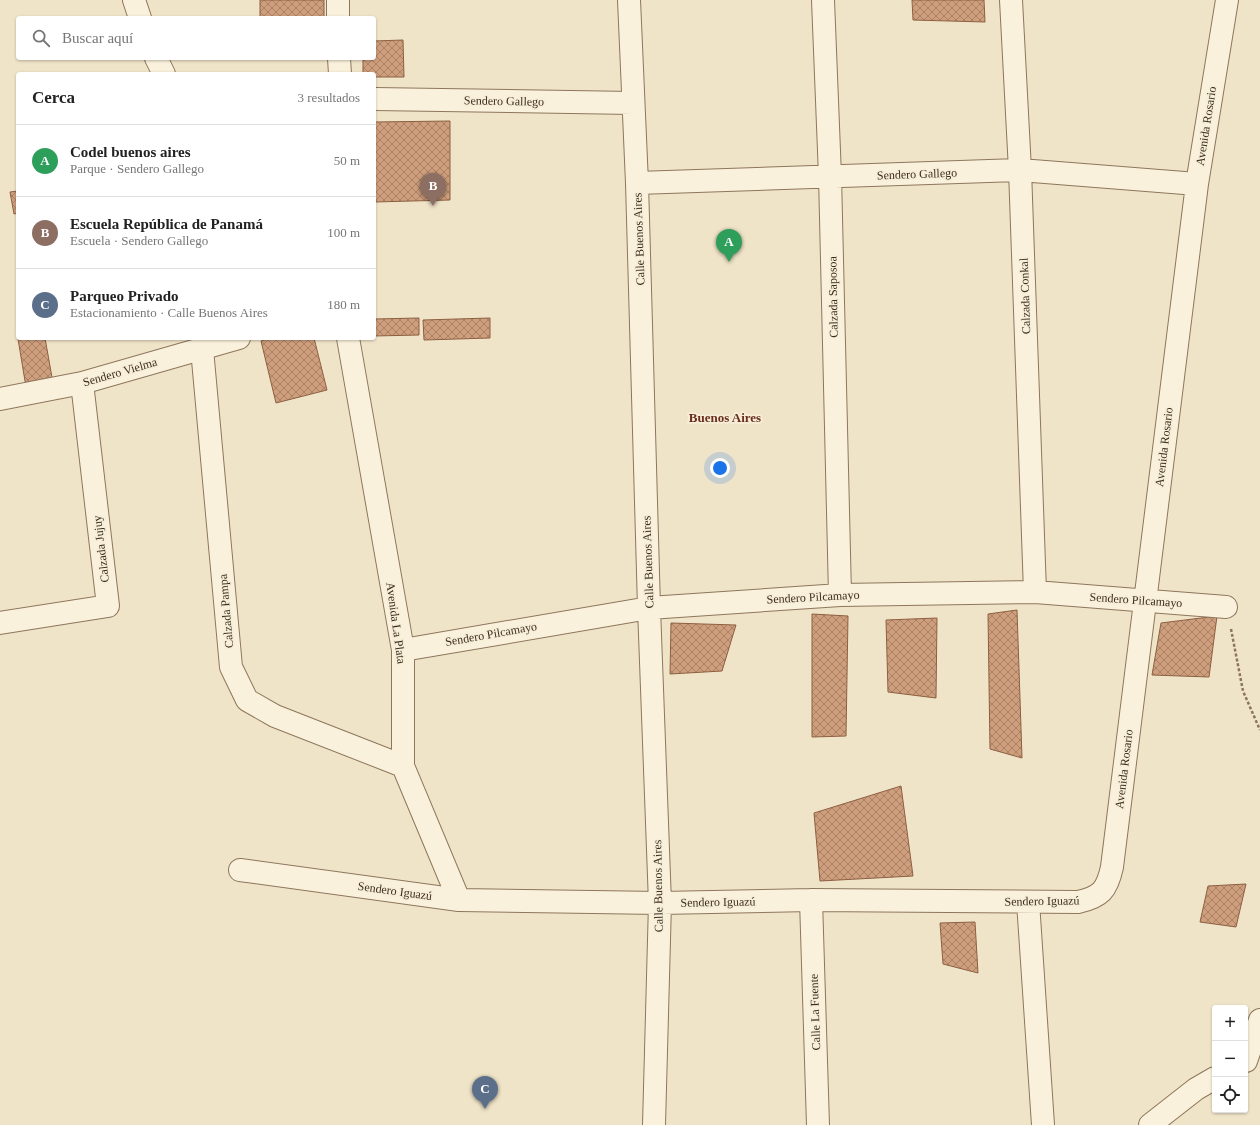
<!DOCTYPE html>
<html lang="es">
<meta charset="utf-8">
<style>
:root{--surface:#fff;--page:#f2f2f2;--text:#222;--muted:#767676;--line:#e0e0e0;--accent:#9e2a2b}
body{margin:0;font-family:Georgia,serif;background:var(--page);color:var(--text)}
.controls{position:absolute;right:12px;bottom:12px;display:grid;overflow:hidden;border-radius:4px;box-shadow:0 1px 3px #0004}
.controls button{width:36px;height:36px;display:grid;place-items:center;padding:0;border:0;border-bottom:1px solid var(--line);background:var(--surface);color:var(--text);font:20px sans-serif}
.you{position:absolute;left:720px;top:468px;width:14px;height:14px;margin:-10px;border:3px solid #fff;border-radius:50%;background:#1a73e8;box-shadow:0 0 0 6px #1a73e833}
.badge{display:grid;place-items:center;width:26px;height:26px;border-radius:50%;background:var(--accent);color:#fff;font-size:13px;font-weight:700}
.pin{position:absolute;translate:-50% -33px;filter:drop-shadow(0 1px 2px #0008)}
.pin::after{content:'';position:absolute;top:21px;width:14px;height:12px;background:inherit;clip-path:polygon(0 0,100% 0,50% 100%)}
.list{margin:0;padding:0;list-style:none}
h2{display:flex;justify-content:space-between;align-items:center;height:52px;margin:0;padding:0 16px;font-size:17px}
h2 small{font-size:13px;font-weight:400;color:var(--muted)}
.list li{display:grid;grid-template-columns:26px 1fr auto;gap:12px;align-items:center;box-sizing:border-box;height:72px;padding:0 16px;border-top:1px solid var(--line)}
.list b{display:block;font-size:15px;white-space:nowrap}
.list p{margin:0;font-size:13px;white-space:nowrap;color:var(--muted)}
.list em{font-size:13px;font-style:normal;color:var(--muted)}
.icon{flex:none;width:22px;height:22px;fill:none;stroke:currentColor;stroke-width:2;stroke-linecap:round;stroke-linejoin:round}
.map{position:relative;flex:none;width:1260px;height:1125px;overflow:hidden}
.search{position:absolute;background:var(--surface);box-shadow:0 1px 3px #0004;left:16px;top:16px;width:360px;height:44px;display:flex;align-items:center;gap:10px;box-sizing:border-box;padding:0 14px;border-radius:4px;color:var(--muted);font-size:15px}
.panel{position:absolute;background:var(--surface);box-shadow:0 1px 3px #0004;left:16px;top:72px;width:360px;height:268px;border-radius:4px}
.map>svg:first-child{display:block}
.building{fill:url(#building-cross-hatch);stroke:#8d5f41}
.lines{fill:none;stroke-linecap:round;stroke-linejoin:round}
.minor-casing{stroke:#8d765c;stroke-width:24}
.path{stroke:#8d765c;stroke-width:2.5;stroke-dasharray:3 2;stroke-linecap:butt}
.minor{stroke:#faf1dc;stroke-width:22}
.labels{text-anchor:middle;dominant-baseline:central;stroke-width:3.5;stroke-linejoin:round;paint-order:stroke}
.street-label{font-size:12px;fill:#3d2e20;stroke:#f7eed8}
.neighbourhood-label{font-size:13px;font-weight:bold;fill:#6b2e1e;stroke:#f7eed8}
</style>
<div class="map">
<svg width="1260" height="1125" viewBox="0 0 1260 1125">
<defs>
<pattern id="building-cross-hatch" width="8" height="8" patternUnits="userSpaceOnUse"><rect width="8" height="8" fill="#cf9f7d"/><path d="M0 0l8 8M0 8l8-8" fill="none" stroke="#a98266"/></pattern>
</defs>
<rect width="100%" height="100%" fill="#f0e4c8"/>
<path class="building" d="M260,0H324V18H260Z
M912,0H984L985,22L913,20Z
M403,40L404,77H374V74H363V58H374V41Z
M450,121V200L374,202V122Z
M18,191V213L14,214L10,192Z
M419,318V335L374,336V319Z
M490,318V338L424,340L423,320Z
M45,338L53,383L26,387L18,339Z
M271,338H314L327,390L276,403L261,341Z
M1017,610L1022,758L990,749L988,614Z
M812,614L848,616L846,736L812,737Z
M1217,616L1209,677L1152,675L1161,623Z
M937,618L936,698L888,692L886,620Z
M671,623L736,625L722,671L670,674Z
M901,786L913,876L820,881L814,813Z
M1246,884L1236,927L1200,922L1208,886Z
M975,922L978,973L943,964L940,923Z"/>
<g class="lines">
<defs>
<path id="minor" d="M134,0L140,18
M338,0V18
M629,0L637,183L649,608L660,903L654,1125
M823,0L830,176L840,595
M1011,0L1020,170L1035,592
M156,58L164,74
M339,58L340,74
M374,99L633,103
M637,183L1020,170L1197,184
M348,338L403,650V766L459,900
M202,349L231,667L247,700L275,716L403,766
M0,399L82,383L239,338
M0,623L108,606L82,383
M403,650L649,608L840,595L1035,592L1226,607
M240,870L459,900L660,903L811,900L1078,902C1101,897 1107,890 1112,867L1197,184L1227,0
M811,900L818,1125
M1028,902L1043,1125
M1246,1061L1260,1020
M1150,1125L1196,1089L1215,1078"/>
</defs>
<use href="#minor" class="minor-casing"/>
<path class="path" d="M1231,629L1243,691L1260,730"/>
<use href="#minor" class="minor"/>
</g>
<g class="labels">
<g class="street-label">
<text transform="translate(504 101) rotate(1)">Sendero Gallego</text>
<text transform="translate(1206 126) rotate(-81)">Avenida Rosario</text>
<text transform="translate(917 174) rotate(-2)">Sendero Gallego</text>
<text transform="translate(639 239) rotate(-92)">Calle Buenos Aires</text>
<text transform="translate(1025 296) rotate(-92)">Calzada Conkal</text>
<text transform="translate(833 297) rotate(-91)">Calzada Saposoa</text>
<text transform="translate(120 372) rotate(-16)">Sendero Vielma</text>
<text transform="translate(1164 447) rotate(-83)">Avenida Rosario</text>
<text transform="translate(101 549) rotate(-97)">Calzada Jujuy</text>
<text transform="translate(648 562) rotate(-92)">Calle Buenos Aires</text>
<text transform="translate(813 597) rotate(-3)">Sendero Pilcamayo</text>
<text transform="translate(1136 600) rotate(4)">Sendero Pilcamayo</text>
<text transform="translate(226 611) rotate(-95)">Calzada Pampa</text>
<text transform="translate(396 623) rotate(82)">Avenida La Plata</text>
<text transform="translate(491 634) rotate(-10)">Sendero Pilcamayo</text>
<text transform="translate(1124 769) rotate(-83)">Avenida Rosario</text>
<text transform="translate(658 886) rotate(-91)">Calle Buenos Aires</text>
<text transform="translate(395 891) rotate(8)">Sendero Iguazú</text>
<text transform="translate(1042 901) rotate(-1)">Sendero Iguazú</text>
<text transform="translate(718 902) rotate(-1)">Sendero Iguazú</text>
<text transform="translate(815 1012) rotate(-92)">Calle La Fuente</text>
</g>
<g class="neighbourhood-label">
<text x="725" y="417">Buenos Aires</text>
</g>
</g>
</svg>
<div class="controls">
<button>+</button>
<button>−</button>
<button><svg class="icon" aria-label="locate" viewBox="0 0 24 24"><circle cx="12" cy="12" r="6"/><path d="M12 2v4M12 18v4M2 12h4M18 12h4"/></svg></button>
</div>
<div class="you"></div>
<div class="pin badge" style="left:729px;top:262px;background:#2e9e5b">A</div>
<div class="pin badge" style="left:433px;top:206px;background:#8d6e63">B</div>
<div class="pin badge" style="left:485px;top:1109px;background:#5c6f8a">C</div>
<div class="search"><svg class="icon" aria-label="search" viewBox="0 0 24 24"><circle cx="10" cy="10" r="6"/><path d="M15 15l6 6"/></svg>Buscar aquí</div>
<section class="panel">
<h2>Cerca<small>3 resultados</small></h2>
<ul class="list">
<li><span class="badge" style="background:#2e9e5b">A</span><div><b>Codel buenos aires</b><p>Parque · Sendero Gallego</p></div><em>50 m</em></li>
<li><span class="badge" style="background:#8d6e63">B</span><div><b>Escuela República de Panamá</b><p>Escuela · Sendero Gallego</p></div><em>100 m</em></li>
<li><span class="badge" style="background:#5c6f8a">C</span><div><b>Parqueo Privado</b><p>Estacionamiento · Calle Buenos Aires</p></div><em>180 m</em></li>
</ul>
</section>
</div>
